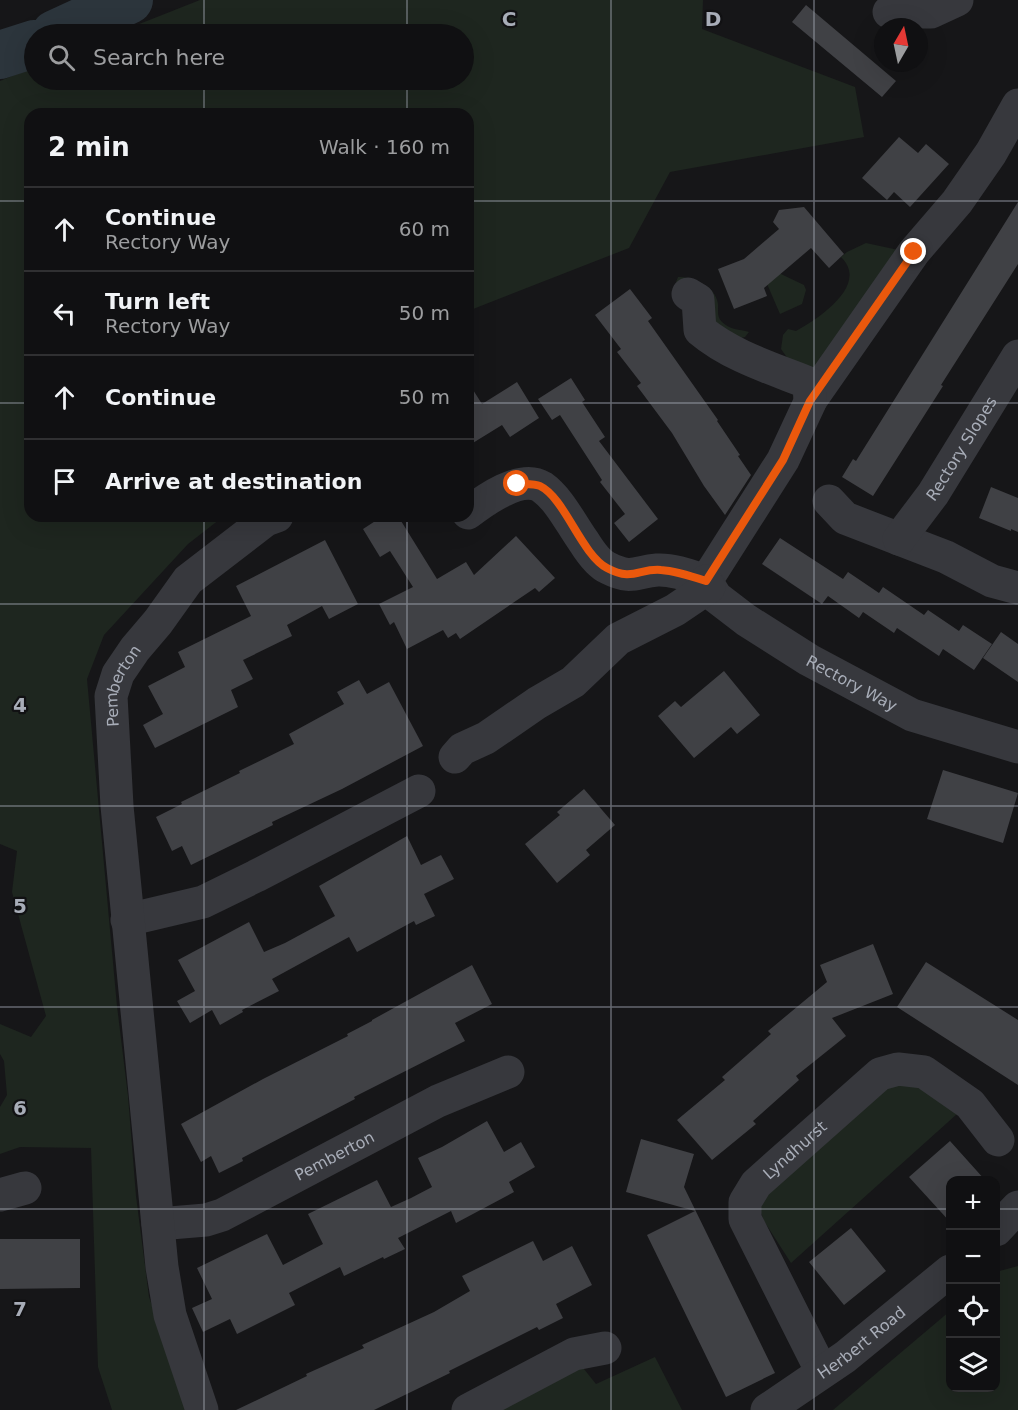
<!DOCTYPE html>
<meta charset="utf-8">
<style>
:root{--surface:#101012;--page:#19191b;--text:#f1f3f6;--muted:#9c9d9f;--line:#303032}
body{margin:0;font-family:"DejaVu Sans",sans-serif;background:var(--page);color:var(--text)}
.controls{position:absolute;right:18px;bottom:18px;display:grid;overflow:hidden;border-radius:12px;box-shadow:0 6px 24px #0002}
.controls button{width:54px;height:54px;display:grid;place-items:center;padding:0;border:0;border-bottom:2px solid var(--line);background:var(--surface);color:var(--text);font:30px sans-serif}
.compass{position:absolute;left:874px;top:18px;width:54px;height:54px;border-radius:50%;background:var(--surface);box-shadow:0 6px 24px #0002;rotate:9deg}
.stop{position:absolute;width:18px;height:18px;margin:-14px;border:4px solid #ea580c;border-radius:50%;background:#fff}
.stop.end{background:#ea580c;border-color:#fff;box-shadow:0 2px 6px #0008}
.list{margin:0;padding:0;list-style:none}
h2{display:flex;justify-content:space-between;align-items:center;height:78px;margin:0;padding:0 24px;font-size:26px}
h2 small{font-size:20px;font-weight:400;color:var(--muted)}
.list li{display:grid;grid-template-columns:39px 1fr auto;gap:18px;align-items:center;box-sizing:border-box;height:84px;padding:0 24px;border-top:2px solid var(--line)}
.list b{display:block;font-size:22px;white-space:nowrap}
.list p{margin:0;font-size:20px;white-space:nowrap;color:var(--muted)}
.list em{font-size:20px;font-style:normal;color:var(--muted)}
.icon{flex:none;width:33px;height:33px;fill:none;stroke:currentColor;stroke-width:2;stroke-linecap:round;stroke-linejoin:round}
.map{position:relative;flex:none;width:1018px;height:1410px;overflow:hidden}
.search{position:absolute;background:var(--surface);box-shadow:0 6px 24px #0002;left:24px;top:24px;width:450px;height:66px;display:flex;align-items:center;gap:15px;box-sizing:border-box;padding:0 21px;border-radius:33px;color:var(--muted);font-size:22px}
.panel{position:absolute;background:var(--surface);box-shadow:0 6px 24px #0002;left:24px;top:108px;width:450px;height:414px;border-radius:18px}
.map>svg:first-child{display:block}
.green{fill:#1e261f}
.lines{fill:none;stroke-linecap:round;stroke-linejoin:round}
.river{stroke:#2c353c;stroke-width:48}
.building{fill:#404145}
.minor{stroke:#37383d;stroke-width:33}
.route{stroke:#ea580c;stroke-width:8}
.grid{fill:none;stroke:#a8adb8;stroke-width:1.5;stroke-opacity:0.55}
.labels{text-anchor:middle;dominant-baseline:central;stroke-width:4.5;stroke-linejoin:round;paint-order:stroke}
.street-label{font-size:16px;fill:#a8adb8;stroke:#111113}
.grid-label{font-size:20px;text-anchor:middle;font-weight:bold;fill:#a8adb8;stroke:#111113;stroke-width:4.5;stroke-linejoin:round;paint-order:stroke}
</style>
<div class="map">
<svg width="1018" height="1410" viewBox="0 0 1018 1410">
<rect width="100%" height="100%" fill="#161618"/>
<path class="green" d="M200,0H703L702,29L855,87L864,137L670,172L629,248L468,311V114H30V516H224L188,544L104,635L87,679L117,1006L128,1096L136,1196L149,1297L191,1410H112L98,1367L91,1148L20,1147L0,1154V1107L7,1095L4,1061L0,1054V1024L31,1037L46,1016L12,892L17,851L0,844V81L34,67V80H464V34H114Z
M866,243L903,251L819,372L791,363L781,349L783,335L788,329L796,331C818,319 870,285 841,257L847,252Z
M758,263L804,285L806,290L802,304L780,314Z
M678,277C692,277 713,285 717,300C720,308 715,315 722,322C730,330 739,329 749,332L745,337L737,339L718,332L695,289L676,282Z
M894,1083L919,1087L957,1114L791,1263L764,1221L760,1210L764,1197Z
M1018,1266V1410H833L950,1311V1388H996V1272Z
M655,1357L682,1410H493L580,1364L596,1384Z"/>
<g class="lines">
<path class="river" d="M55,34L129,0
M0,55L34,44"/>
</g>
<path class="building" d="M806,5L896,81L882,97L792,22Z
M899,137L918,153L926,144L949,164L910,207L894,192L887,200L862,178Z
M1018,202V264L941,385L943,386L873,496L842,477L853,459L856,461Z
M804,207L844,254L829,268L811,248L764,288L767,296L734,309L718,269L744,259L779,229L773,222L779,210Z
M630,289L652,318L648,321L718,420L717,421L740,455L738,456L751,475L725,515L704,486L672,433L637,386L641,383L617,352L621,349L595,315Z
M571,378L585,400L582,402L605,437L599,441L658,519L629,542L614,523L625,514L600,482L602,480L560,415L552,420L538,399Z
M468,382L482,404L517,382L539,418L510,437L502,425L468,446Z
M991,487L1018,498V532L1011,529V531L979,518Z
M383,516H398L437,579L466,562L474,575L516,536L555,578L539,592L535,588L460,639L456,633L448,638L443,630L407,649L394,622L390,625L379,604L413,587L390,551L380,557L363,529Z
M780,538L843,579L848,572L879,593L883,587L924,615L928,610L959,631L963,625L992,644L974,670L943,649L939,656L897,628L894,633L863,612L859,618L828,596L822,604L762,564Z
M325,540L358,604L329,619L322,606L287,625L292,636L243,660L253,679L231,690L238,707L155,748L143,725L163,714L148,686L185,667L178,652L251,616L236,586Z
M1001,632L1018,644V682L983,658Z
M724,671L760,715L737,734L731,727L694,758L658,716L675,701L681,707Z
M359,680L367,694L389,682L423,746L342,789L272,822L273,825L191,865L182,846L172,851L156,817L182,804L181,802L240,773L239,771L294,744L289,734L344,704L337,692Z
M943,770L1018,793L1003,843L927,819Z
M584,789L615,825L586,850L590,855L557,883L525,844L560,815L557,812Z
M407,836L421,865L441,855L454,879L424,894L435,916L416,925L414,921L357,952L349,937L272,979L279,991L242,1010L243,1012L220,1025L212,1010L190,1023L177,1001L195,991L178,960L249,922L264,952L285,943L335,916L319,886Z
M873,944L893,994L832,1018L846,1036L796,1076L799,1080L753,1121L756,1124L712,1160L677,1120L725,1080L722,1077L771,1034L768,1031L827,982L820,965Z
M926,962L1018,1020V1085L897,1007Z
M472,965L492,1004L455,1023L465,1041L354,1097L355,1099L242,1158L243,1161L219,1173L211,1156L201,1162L181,1124L263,1079L348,1036L347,1034L372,1021V1020Z
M487,1121L504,1152L521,1142L535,1167L509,1182L514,1192L456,1223L451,1211L398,1238L405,1249L384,1259L383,1257L344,1276L340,1267L289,1293L295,1305L237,1334L230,1319L203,1332L192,1308L212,1299L197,1268L267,1234L283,1265L323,1244L308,1214L377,1180L391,1207L411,1198L432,1187L418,1158L442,1147Z
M641,1139L694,1154L684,1187L775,1373L726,1397L647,1235L695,1211L626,1192Z
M950,1141L985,1180H951V1223L909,1177Z
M851,1228L886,1271L844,1305L809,1262Z
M0,1239H80V1288L0,1289Z
M533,1241L543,1261L572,1246L592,1285L556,1304L563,1318L539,1330L537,1327L449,1371L450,1373L374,1410H236L307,1376L306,1374L364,1348L362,1345L434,1312L470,1291L462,1276Z"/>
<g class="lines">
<g class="minor">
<path d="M889,12H931L957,0"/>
<path d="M810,401L914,252L957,202L991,153L1018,105"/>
<path d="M829,501L845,518L946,557L992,581L1018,588"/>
<path d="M468,513C485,500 521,474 542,487C560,500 571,524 584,542C589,550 599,564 608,568C632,580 635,572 657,570C673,569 691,576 706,581L783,460L810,402L809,383C771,368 731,356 700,330L698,300L688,294"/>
<path id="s1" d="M899,539L933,494L1018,356"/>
<path id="s2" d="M706,581L716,597L746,620L809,660L912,715L1018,747"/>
<path d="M455,757L462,749L486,738L537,703L573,682L618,639L675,610L709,587"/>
<path d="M127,920L203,902L256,876L419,791"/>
<path d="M0,1195L25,1188"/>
<path id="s3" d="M158,1224L206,1220L222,1215L438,1101L508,1072"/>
<path d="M996,1230L1018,1207"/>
<path id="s4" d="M822,1372L745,1219V1202L756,1184L880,1074L898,1069L924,1072L970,1104L998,1140"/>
<path id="s5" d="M202,1410L170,1315L162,1267L117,806L111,696L118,674L135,649L158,622L188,580L266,520L277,516"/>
<path d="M468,1410L574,1354L605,1348"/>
<path id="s6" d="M767,1410L845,1357L950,1271"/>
</g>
</g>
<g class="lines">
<path class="route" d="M517,484C524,484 534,483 540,486C565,498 581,554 607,568C633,582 639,568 661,570C676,571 691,576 706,581L783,460L810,401L914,252"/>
</g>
<path class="grid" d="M204,0V34M407,0V34M611,0V1410M814,0V1410M204,80V114M407,80V114M0,201H30M468,201H1018M0,403H30M468,403H1018M204,516V1410M407,516V1410M0,604H1018M0,806H1018M0,1007H1018M0,1209H950M996,1209H1018"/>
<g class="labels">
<g class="street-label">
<text stroke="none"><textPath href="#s1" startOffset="110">Rectory Slopes</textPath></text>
<text stroke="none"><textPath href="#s2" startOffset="180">Rectory Way</textPath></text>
<text stroke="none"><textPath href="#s5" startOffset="735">Pemberton</textPath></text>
<text stroke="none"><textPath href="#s4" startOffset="261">Lyndhurst</textPath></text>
<text stroke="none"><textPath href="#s3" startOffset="192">Pemberton</textPath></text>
<text stroke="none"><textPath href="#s6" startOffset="116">Herbert Road</textPath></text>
</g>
</g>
<g class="grid-label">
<text x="509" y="26">C</text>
<text x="713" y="26">D</text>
<text x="20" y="712">4</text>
<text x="20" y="913">5</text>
<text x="20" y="1115">6</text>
<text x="20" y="1316">7</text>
</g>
</svg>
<div class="controls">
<button>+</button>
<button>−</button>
<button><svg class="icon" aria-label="locate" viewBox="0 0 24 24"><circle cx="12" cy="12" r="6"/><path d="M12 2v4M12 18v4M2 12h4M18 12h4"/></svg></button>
<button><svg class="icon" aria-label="layers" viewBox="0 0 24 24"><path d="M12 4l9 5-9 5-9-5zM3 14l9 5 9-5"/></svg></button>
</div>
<svg class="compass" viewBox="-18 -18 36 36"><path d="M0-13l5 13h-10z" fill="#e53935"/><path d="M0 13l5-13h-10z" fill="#9c9d9f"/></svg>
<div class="stop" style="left:517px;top:484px"></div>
<div class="stop end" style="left:914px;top:252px"></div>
<div class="search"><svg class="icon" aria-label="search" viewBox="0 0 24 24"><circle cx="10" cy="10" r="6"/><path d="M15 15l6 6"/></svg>Search here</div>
<section class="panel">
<h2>2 min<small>Walk · 160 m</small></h2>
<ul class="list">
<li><svg class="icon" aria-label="ahead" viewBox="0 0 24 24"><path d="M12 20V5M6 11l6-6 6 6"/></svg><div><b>Continue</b><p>Rectory Way</p></div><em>60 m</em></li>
<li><svg class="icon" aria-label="left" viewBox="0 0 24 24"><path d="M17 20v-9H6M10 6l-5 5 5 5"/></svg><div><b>Turn left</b><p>Rectory Way</p></div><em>50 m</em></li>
<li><svg class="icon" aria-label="ahead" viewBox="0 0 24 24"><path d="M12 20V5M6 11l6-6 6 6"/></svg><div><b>Continue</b></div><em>50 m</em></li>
<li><svg class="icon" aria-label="arrive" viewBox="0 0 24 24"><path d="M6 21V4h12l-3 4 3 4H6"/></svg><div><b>Arrive at destination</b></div></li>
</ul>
</section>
</div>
